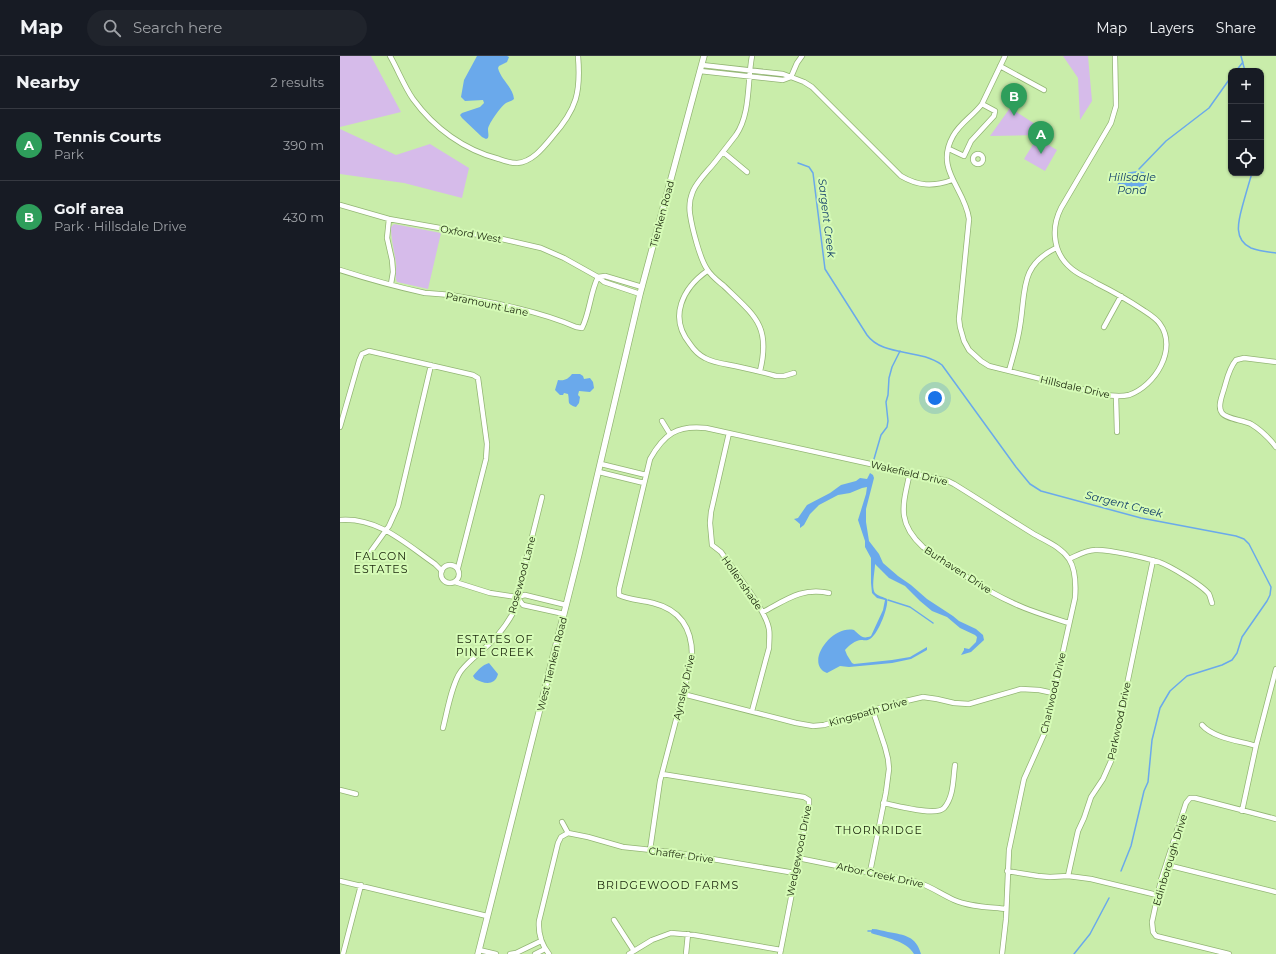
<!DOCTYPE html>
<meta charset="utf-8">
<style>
:root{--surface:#171b24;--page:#20242c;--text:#f1f3f6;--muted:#9ea1a6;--line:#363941;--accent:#1a73e8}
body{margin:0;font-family:Montserrat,sans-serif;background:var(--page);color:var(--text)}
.controls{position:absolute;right:12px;top:12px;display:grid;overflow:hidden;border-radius:8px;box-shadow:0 1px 3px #0004}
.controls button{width:36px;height:36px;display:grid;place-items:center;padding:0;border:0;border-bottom:1px solid var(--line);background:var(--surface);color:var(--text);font:20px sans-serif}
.you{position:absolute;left:595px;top:342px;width:14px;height:14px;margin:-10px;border:3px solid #fff;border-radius:50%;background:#1a73e8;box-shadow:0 0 0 6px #1a73e833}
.badge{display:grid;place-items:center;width:26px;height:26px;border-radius:50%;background:var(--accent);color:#fff;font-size:13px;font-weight:700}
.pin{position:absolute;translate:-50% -33px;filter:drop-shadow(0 1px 2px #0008)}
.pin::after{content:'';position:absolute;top:21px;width:14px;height:12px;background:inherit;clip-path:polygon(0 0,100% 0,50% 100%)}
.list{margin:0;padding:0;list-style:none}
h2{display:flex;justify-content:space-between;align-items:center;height:52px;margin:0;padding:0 16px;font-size:17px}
h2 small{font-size:13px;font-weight:400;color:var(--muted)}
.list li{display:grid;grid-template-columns:26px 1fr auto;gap:12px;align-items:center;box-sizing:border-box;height:72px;padding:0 16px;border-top:1px solid var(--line)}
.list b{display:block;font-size:15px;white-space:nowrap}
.list p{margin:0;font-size:13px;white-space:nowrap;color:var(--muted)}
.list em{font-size:13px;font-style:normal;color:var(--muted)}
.icon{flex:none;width:22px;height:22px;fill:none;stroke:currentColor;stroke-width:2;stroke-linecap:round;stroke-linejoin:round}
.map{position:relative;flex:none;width:936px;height:898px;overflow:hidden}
header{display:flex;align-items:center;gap:24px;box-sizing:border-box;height:56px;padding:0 20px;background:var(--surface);border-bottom:1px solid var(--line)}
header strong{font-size:19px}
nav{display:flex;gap:22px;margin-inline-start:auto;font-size:14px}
.search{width:280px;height:36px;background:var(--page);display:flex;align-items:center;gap:10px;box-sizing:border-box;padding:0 14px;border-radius:22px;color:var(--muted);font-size:15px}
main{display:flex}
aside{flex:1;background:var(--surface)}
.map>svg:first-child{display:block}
.green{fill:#d6bbea}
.water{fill:#6aa9eb}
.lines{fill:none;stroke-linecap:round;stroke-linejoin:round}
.stream{stroke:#6aa9eb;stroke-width:1.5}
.minor-casing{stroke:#93b574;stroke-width:6}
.tertiary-casing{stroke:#93b574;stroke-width:7}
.minor{stroke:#fff;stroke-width:4.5}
.tertiary{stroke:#fff;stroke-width:5.5}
.labels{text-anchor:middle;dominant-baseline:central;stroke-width:4;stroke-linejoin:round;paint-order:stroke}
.street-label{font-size:10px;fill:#18240a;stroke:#d6fbb7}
.water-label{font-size:11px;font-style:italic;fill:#123f6a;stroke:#d6fbb7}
.neighbourhood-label{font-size:11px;letter-spacing:1px;fill:#18240a;stroke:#d6fbb7}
</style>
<header>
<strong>Map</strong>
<div class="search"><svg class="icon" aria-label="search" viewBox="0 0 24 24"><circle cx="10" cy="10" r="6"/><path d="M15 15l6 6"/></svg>Search here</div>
<nav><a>Map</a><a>Layers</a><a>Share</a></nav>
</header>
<main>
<aside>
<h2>Nearby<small>2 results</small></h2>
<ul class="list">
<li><span class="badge" style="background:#2e9e5b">A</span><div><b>Tennis Courts</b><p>Park</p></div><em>390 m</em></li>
<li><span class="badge" style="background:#2e9e5b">B</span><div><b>Golf area</b><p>Park · Hillsdale Drive</p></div><em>430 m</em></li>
</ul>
</aside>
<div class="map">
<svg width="936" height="898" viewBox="0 0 936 898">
<rect width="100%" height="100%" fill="#c9edaa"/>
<path class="green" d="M0,0H31L61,56L0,71Z
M723,0H748L752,45L740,64L738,22Z
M670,52L695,68L697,79L650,80Z
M0,73L56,99L90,88L129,112L122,142L64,127L0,118Z
M697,82L717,94L705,115L684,103Z
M54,168L101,177L88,233L57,226C54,220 57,213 56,207C54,194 51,183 51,171Z"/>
<path class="water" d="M137,0H167L169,1L167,6L159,10L158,12C161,24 173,31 174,43C171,46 169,45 166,47C161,50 149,67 148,73C148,77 149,79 148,82L146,83L142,81L122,62L120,59L122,57L140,51L144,47L143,44L125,45L121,41L124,24Z
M797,115L804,116L809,123C802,140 793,142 777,135L778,127L784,117Z
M232,318H240L243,320L244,323L250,322L253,326L254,332L250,336L239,335L238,339L240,341L239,347L236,351C226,348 230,346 228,338L224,337L223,339H220L215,334L218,324C225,325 228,323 232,318Z
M530,417L533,419L534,422L526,453V466L529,485L539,498L543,507L558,520L571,529L587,543L613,560L619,565L636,573L643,579L644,584L631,596L621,599L624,594V592L629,593L636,586L637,581L635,579L620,572L607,561L592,555L580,545L565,530L549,522L535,508C535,515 531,532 535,537C538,540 544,541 547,543C549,550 538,579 530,583C527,585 525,584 521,584C516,584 508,590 505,594L507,599L512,607L514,608L552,604L570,601L587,591V594L571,603L552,607L509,611L500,610L487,617C464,608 491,569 514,574C520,579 522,584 531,580L543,554L545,544L537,542L532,537L531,527V502L525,491V485L518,464L526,438L527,431L522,432L510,437L498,439L479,449L470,458L464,469L460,472V468L454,463L458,462L467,449L490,437L501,429L516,425L520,422L527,423Z
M149,607L158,618C155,630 144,628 135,623L133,620C138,614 142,609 149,607Z
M532,873C538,873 543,875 548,876C565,879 576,880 581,898H574C566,884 545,882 531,877Z"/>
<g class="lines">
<path class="stream" d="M901,0L905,15
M896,15L903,6
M921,66L923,75L921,84
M458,107L469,111L473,117L485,213L527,279C543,301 579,292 602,309L676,411L690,428L701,435L801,462L896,480L904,483L909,488L931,531L930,539L927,545L902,581L897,597L892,604L882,609L847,620L830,635L820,652L812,684L808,726L804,735L791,790L781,815
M799,113L826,85L869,52L891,21
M912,117C909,127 906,137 903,148C899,163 892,183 911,192C919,195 928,196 936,197
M534,403L541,379L547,371L548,365L546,346L548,339L549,322L552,311L560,295
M548,544L570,551L593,567
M528,875H532
M734,898L750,878L769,842"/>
<defs>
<path id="minor" d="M50,0C58,14 64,30 73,43C94,72 124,94 159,103C164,105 171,107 177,107C192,106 203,92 212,81C237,53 241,36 238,0
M412,0C407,26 411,57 396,79C389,88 382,97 375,106C368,115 358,124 353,135C350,142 349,151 350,158C352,172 360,203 367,213C371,220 378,225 384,230C415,260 431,270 420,315
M462,0L457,7L451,21L464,26L472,31L561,120C578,130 593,131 612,124
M665,0L642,48C633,60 620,67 613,80C594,114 625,132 629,163L619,263L620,271L624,285L629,294L641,305L649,310L761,338C771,340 780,341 789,339C815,330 838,293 820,268C816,262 809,258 803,254C788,244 772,235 756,227C748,222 739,219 732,213C722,205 716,193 715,181C714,170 716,162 721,152L771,67L776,50L775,0
M660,10L704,34
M360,15L443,24L451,21L443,18L362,9
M609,93L624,100L631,85L654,60L655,55L642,48
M383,96L407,116
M633 103a5 5 0 1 1 10 0a5 5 0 1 1-10 0Z
M0,149L49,163L162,183L201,192L224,202L258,221L264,226L300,238
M49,163L47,182L52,204L53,216L51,228
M0,214C28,223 57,231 85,237C95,238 106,238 116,240C156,247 199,255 236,271L242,272C250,256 250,237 258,221
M367,215C343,232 328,261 350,288C354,294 359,299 365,302C374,307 385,308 395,310C409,313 422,316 436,320H444L454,317
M258,221L265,220L302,231
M764,271L781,240
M936,306L904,302L896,304C889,312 887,323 884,333C882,340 877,351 882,357C886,363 903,364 911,368C921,374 929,382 936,391
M669,315C673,300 678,285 680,270C686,235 679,210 716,192
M776,340L777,376
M322,365L330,378
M0,371L19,305L22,298L29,295L133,319L138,322L147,388L146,403L118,512
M389,377L371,456L370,467L372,489L381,496C394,515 425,552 429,573C430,579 429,585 429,592L412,655
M261,408L306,419
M259,416L304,427
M570,416C563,449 556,466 583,491C611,510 640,532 671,546C689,555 710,561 729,567
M0,464C38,461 66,488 95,508L102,515
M31,495L49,470L58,450L91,309
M729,503C738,499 746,494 755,494C768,493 806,502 819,506C830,510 862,529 869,538C870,540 871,544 872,547
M101 518a9 9 0 1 1 18 0a9 9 0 1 1-18 0Z
M115,526L150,537L177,541L185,539L226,549
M177,541L183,549L224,558
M423,556C446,544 462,531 489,537
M343,638L456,667L473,670L484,669L553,648L583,641L597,643L614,647L629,648L681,633L699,634L713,637
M862,669C873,682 900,685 916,690
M103,672C107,656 112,627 121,615C131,602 146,593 157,580C163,573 168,566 173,557L202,441
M322,718L464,741L469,744V750L440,898
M0,734L16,738
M543,747C555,749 596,761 604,752C614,741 613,722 615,709
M902,755L916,690L936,613
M222,766L228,777
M310,794L320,725L352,603C353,574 341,554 313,547C302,544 289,544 279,539V533L310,403C324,378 337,369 366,372L608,425L614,428C640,444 666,461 692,477C705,485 720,490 729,503C736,514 736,529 735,542L705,676L684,723L669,794L666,863L662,898
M458,802L577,826C590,830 601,838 614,844C630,851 649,851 666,853
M827,809L936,836
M667,815L698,820L710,821L728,820L751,823L817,839
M530,816L546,736L549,713L548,703L545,691L533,655
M728,820L738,775L744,762L751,741L763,723L771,705L813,504
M0,825L147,860
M274,864L294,895
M139,894L156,898
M3,898L21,829
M170,898L176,897L201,885
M195,898L205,893
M209,898C201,888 198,878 199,865L218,787L221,781L228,777L248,781L283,791L331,796L455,817
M289,898L312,884L331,877L354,879L441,894
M346,898L348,878
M889,898L816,880L813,876L812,866L821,824L846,747L850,742H855L936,763"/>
<path id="tertiary" d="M138,898L239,498L300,238L364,0"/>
</defs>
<use href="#minor" class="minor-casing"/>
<use href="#tertiary" class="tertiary-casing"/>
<use href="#minor" class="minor"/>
<use href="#tertiary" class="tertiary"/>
</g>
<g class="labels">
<g class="street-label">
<text transform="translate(322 158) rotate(-75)">Tienken Road</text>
<text transform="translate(131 178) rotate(10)">Oxford West</text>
<text transform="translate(147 248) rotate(12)">Paramount Lane</text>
<text transform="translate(735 331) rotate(13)">Hillsdale Drive</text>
<text transform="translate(569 417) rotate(13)">Wakefield Drive</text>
<text transform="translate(618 514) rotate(33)">Burhaven Drive</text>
<text transform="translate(182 519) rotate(-75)">Rosewood Lane</text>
<text transform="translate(402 527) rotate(55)">Hollenshade</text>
<text transform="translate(212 608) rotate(-76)">West Tienken Road</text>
<text transform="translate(344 631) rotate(-77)">Aynsley Drive</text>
<text transform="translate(713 637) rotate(-77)">Charlwood Drive</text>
<text transform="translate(528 656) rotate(-16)">Kingspath Drive</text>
<text transform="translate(779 665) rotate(-78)">Parkwood Drive</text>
<text transform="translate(459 795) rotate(-79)">Wedgewood Drive</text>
<text transform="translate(341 799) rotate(8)">Chaffer Drive</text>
<text transform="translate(830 804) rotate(-73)">Edinborough Drive</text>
<text transform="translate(540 819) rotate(12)">Arbor Creek Drive</text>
</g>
<g class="water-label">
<text x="792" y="121">Hillsdale<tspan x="792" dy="13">Pond</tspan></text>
<text transform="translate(487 162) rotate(83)">Sargent Creek</text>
<text transform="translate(784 448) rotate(14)">Sargent Creek</text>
</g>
<g class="neighbourhood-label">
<text x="41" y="500">FALCON<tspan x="41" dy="13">ESTATES</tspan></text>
<text x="155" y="583">ESTATES OF<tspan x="155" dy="13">PINE CREEK</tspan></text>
<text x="539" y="774">THORNRIDGE</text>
<text x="328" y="829">BRIDGEWOOD FARMS</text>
</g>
</g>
</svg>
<div class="controls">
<button>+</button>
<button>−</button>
<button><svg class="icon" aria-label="locate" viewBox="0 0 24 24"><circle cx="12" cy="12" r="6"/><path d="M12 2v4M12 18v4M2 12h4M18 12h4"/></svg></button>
</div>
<div class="you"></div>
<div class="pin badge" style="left:701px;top:98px;background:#2e9e5b">A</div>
<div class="pin badge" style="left:674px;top:60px;background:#2e9e5b">B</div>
</div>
</main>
